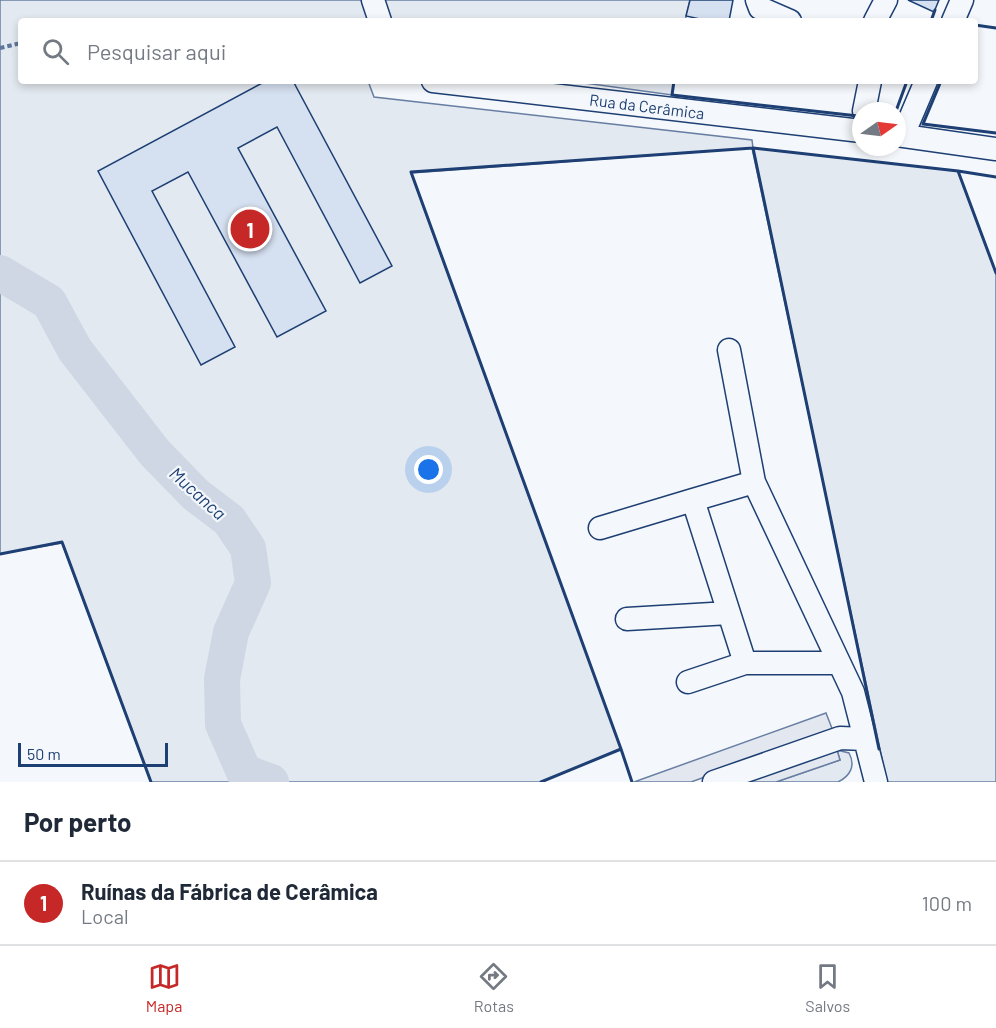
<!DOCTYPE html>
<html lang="pt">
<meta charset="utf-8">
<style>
:root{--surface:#fff;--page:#f6f6f7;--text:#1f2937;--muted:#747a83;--line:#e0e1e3;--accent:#c62828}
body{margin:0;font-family:Barlow,sans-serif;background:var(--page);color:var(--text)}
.compass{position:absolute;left:852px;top:102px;width:54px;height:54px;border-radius:50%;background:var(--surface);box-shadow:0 3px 9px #0003;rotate:76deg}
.scale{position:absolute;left:18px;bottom:15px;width:150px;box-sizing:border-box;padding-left:6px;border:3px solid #1d3f73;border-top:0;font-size:16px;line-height:21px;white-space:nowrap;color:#1d3f73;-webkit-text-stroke:4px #f4f7fb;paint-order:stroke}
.you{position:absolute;left:429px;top:470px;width:21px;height:21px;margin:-15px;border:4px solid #fff;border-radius:50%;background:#1a73e8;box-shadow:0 0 0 9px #1a73e833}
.badge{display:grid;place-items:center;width:39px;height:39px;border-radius:50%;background:var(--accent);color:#fff;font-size:20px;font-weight:700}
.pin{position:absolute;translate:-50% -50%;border:3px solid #fff;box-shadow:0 2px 6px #0006}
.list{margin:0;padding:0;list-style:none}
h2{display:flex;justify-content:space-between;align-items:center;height:78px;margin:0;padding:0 24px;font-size:26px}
h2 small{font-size:20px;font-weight:400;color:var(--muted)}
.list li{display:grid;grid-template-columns:39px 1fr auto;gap:18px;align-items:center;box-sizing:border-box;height:84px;padding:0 24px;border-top:2px solid var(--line)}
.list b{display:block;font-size:22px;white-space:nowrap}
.list p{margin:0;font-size:20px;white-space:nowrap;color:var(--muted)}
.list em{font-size:20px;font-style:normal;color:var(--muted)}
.icon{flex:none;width:33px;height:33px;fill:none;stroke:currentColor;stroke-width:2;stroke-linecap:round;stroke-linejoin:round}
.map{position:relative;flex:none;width:996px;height:782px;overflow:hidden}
.search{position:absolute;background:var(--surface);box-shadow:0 3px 9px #0003;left:18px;right:18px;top:18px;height:66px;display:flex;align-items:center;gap:15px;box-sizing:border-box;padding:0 21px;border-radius:6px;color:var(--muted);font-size:22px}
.sheet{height:162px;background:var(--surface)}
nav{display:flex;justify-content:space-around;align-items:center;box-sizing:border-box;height:84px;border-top:2px solid var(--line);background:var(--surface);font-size:16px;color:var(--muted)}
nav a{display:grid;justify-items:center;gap:3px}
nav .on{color:var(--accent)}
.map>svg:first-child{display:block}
.green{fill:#e3e9f0;stroke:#687fa3;stroke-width:1.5}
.parking{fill:#e3e8f0;stroke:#687fa3;stroke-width:1.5}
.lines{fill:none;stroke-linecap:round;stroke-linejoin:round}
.river{stroke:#cfd7e4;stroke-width:36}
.building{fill:#d5e0f0;stroke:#1d3f73;stroke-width:1.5}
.minor-casing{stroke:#1d3f73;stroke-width:25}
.path{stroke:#5e769c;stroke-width:4;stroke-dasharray:4.5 3;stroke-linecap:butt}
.minor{stroke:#f4f7fb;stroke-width:22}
.wall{stroke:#1d3f73;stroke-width:3}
.labels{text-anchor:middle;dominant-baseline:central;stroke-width:4.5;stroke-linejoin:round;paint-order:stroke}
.street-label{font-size:16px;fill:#1d3f73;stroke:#f4f7fb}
.water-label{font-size:18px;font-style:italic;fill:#1d3f73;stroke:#f4f7fb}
</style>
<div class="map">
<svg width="996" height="782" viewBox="0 0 996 782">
<rect width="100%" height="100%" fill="#f4f7fb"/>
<path class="green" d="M0,0H690L685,21H21V81H368L374,97L752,140L753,148L958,171L996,273V782H887L752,148L411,173L621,749L541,782H151L62,543L0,554Z
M570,81H674L672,95Z
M837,750L849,753C856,766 850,776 838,782H776L840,760Z"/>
<path class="parking" d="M826,713L833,731L691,782H634Z
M837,750L840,760L776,782H740Z"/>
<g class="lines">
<path class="river" d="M0,273L49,302L75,350L155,453L196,495L229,520L248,548L253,583L231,632L222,679L223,724L244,772L271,782"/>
</g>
<path class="building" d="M690,0H733L729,21H709L686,16Z
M908,0H939L934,12Z
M266,81H293L392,266L360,283L277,127L238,148L326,311L277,337L188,172L152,191L235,347L201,365L98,171Z"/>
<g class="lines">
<defs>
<path id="minor" d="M373,0L380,21
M757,0L760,8L790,21
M875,21L886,0
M953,21L962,0
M433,81L861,131
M864,111L870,81
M897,135L996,149
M903,135L926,81
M754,482L853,692L876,782
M693,500L754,482L729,350
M600,528L693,500L729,613
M627,619L729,613L745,663
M688,682L745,663H839
M714,782L840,738L865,739"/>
</defs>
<use href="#minor" class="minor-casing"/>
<path class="path" d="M0,48L21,43"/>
<use href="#minor" class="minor"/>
<path class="wall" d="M931,21L935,10
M975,25L996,28
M674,81L672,95L858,116
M941,81L923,124L996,133
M896,111L907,81
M958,171L996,177
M0,554L62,542L151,782
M621,749L632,782
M879,749L753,148L958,171L996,273
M541,782L621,749L411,172L753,148"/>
</g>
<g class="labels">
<g class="street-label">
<text transform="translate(647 106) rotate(7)">Rua da Cerâmica</text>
</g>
<g class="water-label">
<text transform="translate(198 493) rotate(42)">Mucanca</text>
</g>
</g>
</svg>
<svg class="compass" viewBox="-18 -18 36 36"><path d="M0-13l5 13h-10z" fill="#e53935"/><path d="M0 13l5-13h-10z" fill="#747a83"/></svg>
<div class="scale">50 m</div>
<div class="you"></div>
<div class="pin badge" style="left:250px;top:229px">1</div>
<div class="search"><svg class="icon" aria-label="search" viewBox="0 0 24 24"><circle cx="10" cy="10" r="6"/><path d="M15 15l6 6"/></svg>Pesquisar aqui</div>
</div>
<section class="sheet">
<h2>Por perto<small></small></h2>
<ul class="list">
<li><span class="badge">1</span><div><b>Ruínas da Fábrica de Cerâmica</b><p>Local</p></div><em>100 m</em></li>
</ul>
</section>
<nav>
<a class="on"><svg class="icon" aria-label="map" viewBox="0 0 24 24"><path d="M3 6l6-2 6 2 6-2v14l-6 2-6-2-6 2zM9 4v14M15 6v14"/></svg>Mapa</a>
<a><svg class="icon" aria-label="directions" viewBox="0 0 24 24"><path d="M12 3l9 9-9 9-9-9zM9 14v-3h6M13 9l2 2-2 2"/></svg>Rotas</a>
<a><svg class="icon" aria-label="saved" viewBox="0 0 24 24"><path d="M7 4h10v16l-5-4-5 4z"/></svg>Salvos</a>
</nav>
